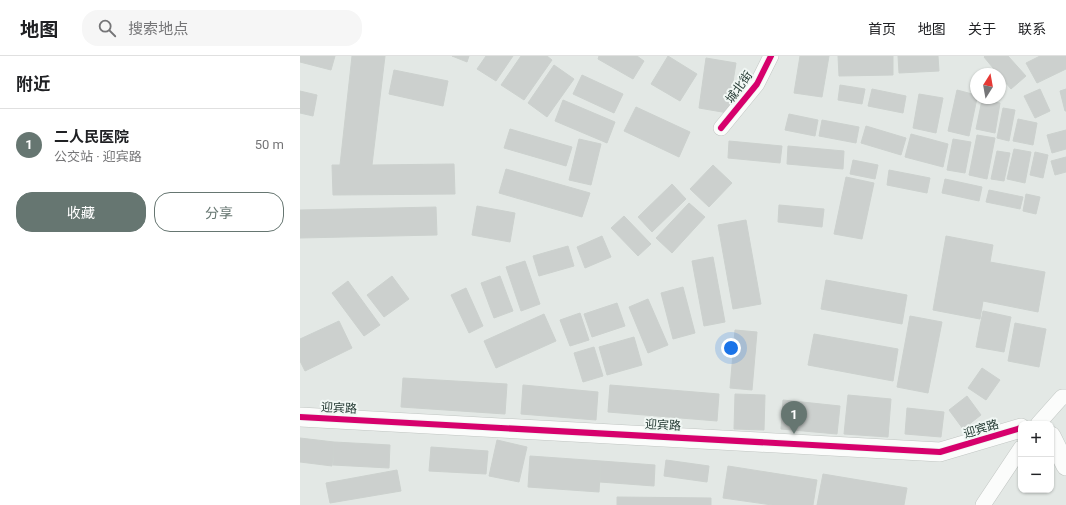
<!DOCTYPE html>
<html lang="zh">
<meta charset="utf-8">
<style>
:root{--surface:#fff;--page:#f6f6f6;--text:#202124;--muted:#757577;--line:#e0e0e0;--accent:#667671}
body{margin:0;font-family:Roboto,"Noto Sans SC",sans-serif;background:var(--page);color:var(--text)}
.controls{position:absolute;right:12px;bottom:12px;display:grid;overflow:hidden;border-radius:8px;box-shadow:0 1px 3px #0004}
.controls button{width:36px;height:36px;display:grid;place-items:center;padding:0;border:0;border-bottom:1px solid var(--line);background:var(--surface);color:var(--text);font:20px sans-serif}
.compass{position:absolute;left:670px;top:12px;width:36px;height:36px;border-radius:50%;background:var(--surface);box-shadow:0 1px 3px #0004;rotate:11deg}
.you{position:absolute;left:431px;top:292px;width:14px;height:14px;margin:-10px;border:3px solid #fff;border-radius:50%;background:#1a73e8;box-shadow:0 0 0 6px #1a73e833}
.badge{display:grid;place-items:center;width:26px;height:26px;border-radius:50%;background:var(--accent);color:#fff;font-size:13px;font-weight:700}
.pin{position:absolute;translate:-50% -33px;filter:drop-shadow(0 1px 2px #0008)}
.pin::after{content:'';position:absolute;top:21px;width:14px;height:12px;background:inherit;clip-path:polygon(0 0,100% 0,50% 100%)}
.list{margin:0;padding:0;list-style:none}
h2{display:flex;justify-content:space-between;align-items:center;height:52px;margin:0;padding:0 16px;font-size:17px}
h2 small{font-size:13px;font-weight:400;color:var(--muted)}
.list li{display:grid;grid-template-columns:26px 1fr auto;gap:12px;align-items:center;box-sizing:border-box;height:72px;padding:0 16px;border-top:1px solid var(--line)}
.list b{display:block;font-size:15px;white-space:nowrap}
.list p{margin:0;font-size:13px;white-space:nowrap;color:var(--muted)}
.list em{font-size:13px;font-style:normal;color:var(--muted)}
.actions{display:flex;gap:8px;padding:12px 16px}
.actions a{flex:1;padding:9px 0;border:1px solid var(--accent);border-radius:16px;text-align:center;font-size:14px;color:var(--accent)}
.actions .main{background:var(--accent);color:#fff}
.icon{flex:none;width:22px;height:22px;fill:none;stroke:currentColor;stroke-width:2;stroke-linecap:round;stroke-linejoin:round}
.map{position:relative;flex:none;width:766px;height:449px;overflow:hidden}
header{display:flex;align-items:center;gap:24px;box-sizing:border-box;height:56px;padding:0 20px;background:var(--surface);border-bottom:1px solid var(--line)}
header strong{font-size:19px}
nav{display:flex;gap:22px;margin-inline-start:auto;font-size:14px}
.search{width:280px;height:36px;background:var(--page);display:flex;align-items:center;gap:10px;box-sizing:border-box;padding:0 14px;border-radius:16px;color:var(--muted);font-size:15px}
main{display:flex}
aside{flex:1;background:var(--surface)}
.map>svg:first-child{display:block}
.building{fill:#ccd0ce;stroke:#ccd1ce}
.lines{fill:none;stroke-linecap:round;stroke-linejoin:round}
.minor-casing{stroke:#c0c5c2;stroke-width:16}
.tertiary-casing{stroke:#c0c5c2;stroke-width:20}
.minor{stroke:#fbfcfb;stroke-width:15}
.tertiary{stroke:#fbfcfb;stroke-width:19}
.cycleway-casing{stroke:#f1f7f4;stroke-width:8}
.cycleway{stroke:#d6006c;stroke-width:6}
.labels{text-anchor:middle;dominant-baseline:central;stroke-width:4;stroke-linejoin:round;paint-order:stroke}
.street-label{font-size:12px;fill:#233932;stroke:#f1f7f4}
</style>
<header>
<strong>地图</strong>
<div class="search"><svg class="icon" aria-label="search" viewBox="0 0 24 24"><circle cx="10" cy="10" r="6"/><path d="M15 15l6 6"/></svg>搜索地点</div>
<nav><a>首页</a><a>地图</a><a>关于</a><a>联系</a></nav>
</header>
<main>
<aside>
<h2>附近<small></small></h2>
<ul class="list">
<li><span class="badge">1</span><div><b>二人民医院</b><p>公交站 · 迎宾路</p></div><em>50 m</em></li>
</ul>
<div class="actions"><a class="main">收藏</a><a>分享</a></div>
</aside>
<div class="map">
<svg width="766" height="449" viewBox="0 0 766 449">
<rect width="100%" height="100%" fill="#e3e8e5"/>
<path class="building" d="M0,0H35L31,14L0,6Z
M52,0H85L72,109L154,108L155,138L33,139L32,109H40Z
M152,0H169L167,6Z
M186,0H213L196,25L177,13Z
M221,0H247L252,4L224,44L201,29Z
M299,0H337L344,5L333,23L298,3Z
M368,0L397,18L380,45L351,28Z
M500,0H529L522,41L494,37Z
M538,0H593V19L539,20Z
M598,0H638L639,15L599,17Z
M685,0H708L726,20L711,33L700,20V18H698L684,1Z
M740,0H766V13L737,27L726,7Z
M406,2L436,7L428,57L399,52Z
M254,9L274,23L247,61L228,47Z
M94,14L148,25L143,50L89,38Z
M282,19L323,38L314,57L273,38Z
M540,29L565,33L562,48L538,44Z
M572,33L606,40L603,57L568,50Z
M740,33L750,55L735,62L724,40Z
M766,33V55H765L760,35Z
M657,34L676,39V42H677L669,80L648,75Z
M0,35L17,39L13,60L0,57Z
M619,38L643,42L636,77L613,72Z
M263,44L315,66L307,87L255,65Z
M682,44L700,47L695,77L676,73Z
M336,51L390,76L379,101L324,75Z
M703,52L715,54L709,85L697,82Z
M489,58L518,64L515,80L485,74Z
M718,63L737,67L733,89L713,85Z
M522,64L559,71L556,87L519,80Z
M566,70L606,82L601,99L561,87Z
M210,73L272,91L266,110L204,92Z
M766,74V93L752,97L747,79Z
M611,78L648,88L643,111L605,101Z
M677,79L695,82L687,123L669,119Z
M279,83L301,88L291,129L269,124Z
M653,83L671,86L665,117L647,114Z
M429,85L482,90L480,107L428,102Z
M488,90L544,95L543,113L487,108Z
M714,93L731,96L725,127L707,123Z
M697,95L710,97L704,125L691,123Z
M735,96L748,99L743,122L730,119Z
M766,101V116L755,119L751,105Z
M553,104L578,109L575,123L550,118Z
M413,109L432,127L409,151L390,133Z
M206,113L290,137L282,161L199,137Z
M589,114L630,122L627,137L587,129Z
M546,121L574,127L562,183L534,178Z
M645,123L682,131L679,145L642,137Z
M372,128L386,143L352,176L338,161Z
M689,134L723,141L720,153L686,146Z
M726,138L740,141L736,158L723,155Z
M389,147L405,161L372,197L356,182Z
M479,149L524,153L522,171L478,166Z
M177,150L215,157L210,186L172,179Z
M136,151L137,179L0,182V154Z
M324,160L351,188L338,200L311,172Z
M446,164L461,248L433,253L418,169Z
M302,180L311,201L285,212L277,191Z
M646,180L693,189L690,206L745,216L738,256L683,245L680,263L633,254Z
M268,190L274,210L239,220L233,200Z
M413,201L425,266L404,270L392,205Z
M225,205L240,248L221,255L206,211Z
M92,220L109,243L84,261L67,239Z
M200,220L213,255L194,262L181,227Z
M526,224L607,239L602,268L521,253Z
M48,225L80,269L64,280L32,237Z
M383,231L395,277L373,283L361,237Z
M166,232L183,270L169,277L151,239Z
M348,243L368,289L348,297L329,251Z
M317,247L325,270L292,281L284,258Z
M683,255L711,261L704,296L676,291Z
M280,257L289,284L270,290L260,264Z
M244,258L256,285L196,312L184,285Z
M610,260L642,266L628,337L597,331Z
M39,265L52,292L5,315L0,305V283Z
M715,267L746,273L739,311L708,305Z
M435,274L457,276L452,334L430,332Z
M514,278L598,293L593,325L508,309Z
M334,281L342,309L307,319L299,291Z
M294,291L303,320L283,326L274,297Z
M682,312L700,324L686,344L668,332Z
M103,322L207,328L205,358L101,351Z
M223,329L298,336L296,364L221,358Z
M310,329L419,338L417,365L308,356Z
M435,338L465,339L464,374L434,373Z
M548,339L591,343L588,381L544,378Z
M667,340L681,359L663,373L649,354Z
M483,344L540,350L537,378L481,373Z
M607,352L644,356L641,381L605,378Z
M0,382L34,386L32,410L0,406Z
M197,384L227,391L219,426L189,420Z
M34,386L90,389L89,412L33,409Z
M131,391L188,395L186,418L129,415Z
M230,400L301,405L299,436L228,431Z
M366,404L409,410L407,426L364,420Z
M301,405L355,409L354,430L300,426Z
M428,410L517,424L513,449H472L423,442Z
M97,414L101,435L30,447L26,427Z
M523,418L607,432L604,449H517Z
M317,441L411,442V449H317Z"/>
<g class="lines">
<defs>
<path id="minor" d="M421,72L457,28L471,0
M738,368L762,341H766
M683,449L721,392"/>
<path id="tertiary" d="M0,361L640,396L721,372
M751,380L766,410"/>
</defs>
<use href="#minor" class="minor-casing"/>
<use href="#tertiary" class="tertiary-casing"/>
<use href="#minor" class="minor"/>
<use href="#tertiary" class="tertiary"/>
<defs>
<path id="cycleway" d="M421,72L457,28L471,0
M0,361L640,396L721,372"/>
</defs>
<use href="#cycleway" class="cycleway-casing"/>
<use href="#cycleway" class="cycleway"/>
</g>
<g class="labels">
<g class="street-label">
<text transform="translate(439 31) rotate(-54)">城北街</text>
<text transform="translate(39 352) rotate(3)">迎宾路</text>
<text transform="translate(363 369) rotate(3)">迎宾路</text>
<text transform="translate(681 373) rotate(-17)">迎宾路</text>
</g>
</g>
</svg>
<div class="controls">
<button>+</button>
<button>−</button>
</div>
<svg class="compass" viewBox="-18 -18 36 36"><path d="M0-13l5 13h-10z" fill="#e53935"/><path d="M0 13l5-13h-10z" fill="#757577"/></svg>
<div class="you"></div>
<div class="pin badge" style="left:494px;top:378px">1</div>
</div>
</main>
